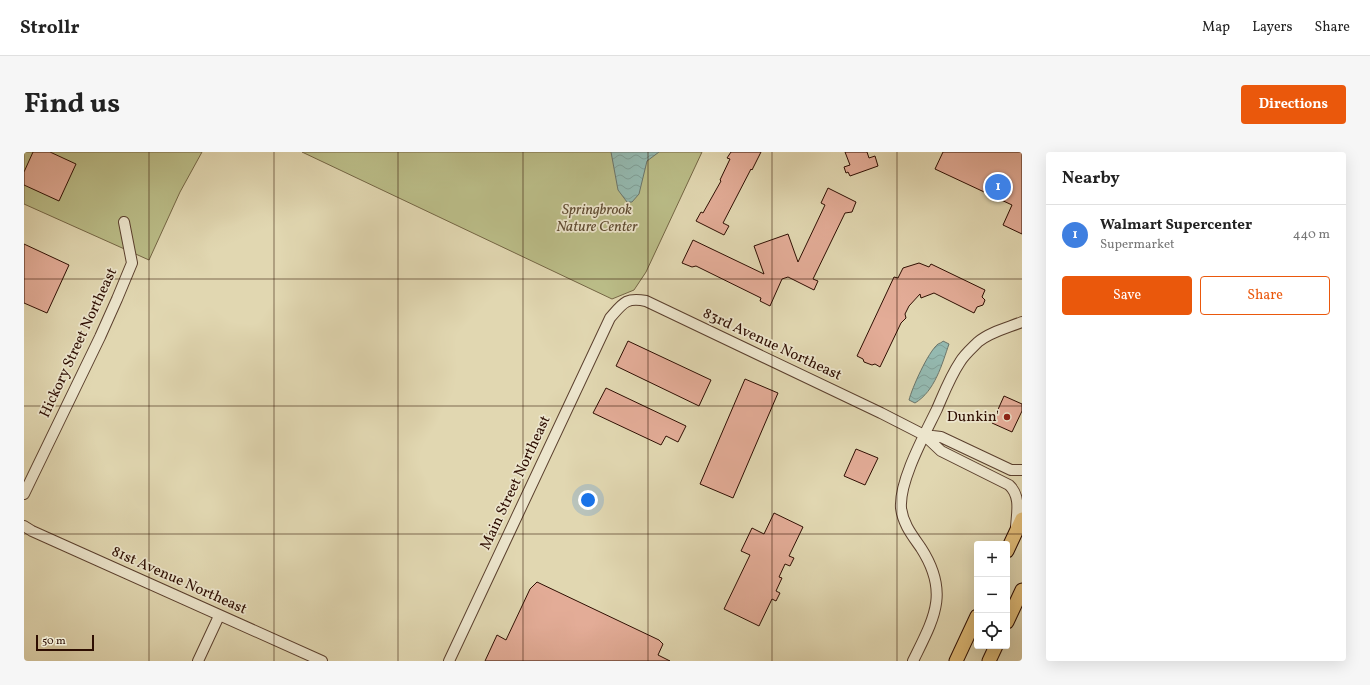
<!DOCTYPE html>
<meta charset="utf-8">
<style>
:root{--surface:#fff;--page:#f6f6f6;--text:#222;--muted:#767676;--line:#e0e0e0;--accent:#ea580c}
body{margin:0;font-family:Vollkorn,serif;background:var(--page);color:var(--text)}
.controls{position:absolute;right:12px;bottom:12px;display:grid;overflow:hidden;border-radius:4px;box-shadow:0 4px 16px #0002}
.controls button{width:36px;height:36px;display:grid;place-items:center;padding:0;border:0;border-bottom:1px solid var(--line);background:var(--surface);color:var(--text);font:20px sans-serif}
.scale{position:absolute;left:12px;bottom:10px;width:58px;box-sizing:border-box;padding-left:4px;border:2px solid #2e0e02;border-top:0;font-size:11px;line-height:14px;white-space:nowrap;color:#2e0e02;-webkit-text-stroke:3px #ece5cc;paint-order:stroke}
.you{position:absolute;left:564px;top:348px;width:14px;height:14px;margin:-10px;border:3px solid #fff;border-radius:50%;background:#1a73e8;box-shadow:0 0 0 6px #1a73e833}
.badge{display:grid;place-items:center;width:26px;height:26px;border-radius:50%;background:var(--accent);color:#fff;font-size:13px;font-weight:700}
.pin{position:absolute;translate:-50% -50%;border:2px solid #fff;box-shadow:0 1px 4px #0006}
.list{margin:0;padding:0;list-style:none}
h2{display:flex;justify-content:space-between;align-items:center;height:52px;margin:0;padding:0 16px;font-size:17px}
h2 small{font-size:13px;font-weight:400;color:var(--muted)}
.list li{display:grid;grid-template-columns:26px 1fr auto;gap:12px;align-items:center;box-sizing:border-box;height:60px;padding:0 16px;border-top:1px solid var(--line)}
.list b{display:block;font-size:15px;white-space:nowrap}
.list p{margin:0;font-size:13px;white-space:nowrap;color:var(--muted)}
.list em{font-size:13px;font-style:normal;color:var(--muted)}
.actions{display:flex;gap:8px;padding:12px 16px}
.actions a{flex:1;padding:9px 0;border:1px solid var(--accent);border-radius:4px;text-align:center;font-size:14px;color:var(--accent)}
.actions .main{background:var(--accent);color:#fff}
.icon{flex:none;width:22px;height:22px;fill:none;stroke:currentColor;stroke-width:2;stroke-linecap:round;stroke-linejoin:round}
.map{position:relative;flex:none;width:998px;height:509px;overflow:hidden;border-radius:4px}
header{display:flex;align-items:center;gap:24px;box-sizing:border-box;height:56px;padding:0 20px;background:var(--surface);border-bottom:1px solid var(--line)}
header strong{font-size:19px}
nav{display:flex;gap:22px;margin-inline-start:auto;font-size:14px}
.intro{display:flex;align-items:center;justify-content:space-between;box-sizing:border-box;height:96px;padding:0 24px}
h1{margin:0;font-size:28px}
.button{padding:10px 18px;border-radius:4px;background:var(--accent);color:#fff;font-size:14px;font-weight:700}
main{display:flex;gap:24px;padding:0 24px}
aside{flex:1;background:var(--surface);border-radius:4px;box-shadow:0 4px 16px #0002}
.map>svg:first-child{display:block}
.park{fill:#babc87;stroke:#746544}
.water{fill:url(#water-waves);stroke:#6b756a}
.building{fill:#e3ac97;stroke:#2e0e02}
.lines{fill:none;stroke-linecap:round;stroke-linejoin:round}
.minor-casing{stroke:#5b402e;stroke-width:12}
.major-casing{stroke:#2e0e02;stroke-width:15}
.minor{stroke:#ece5cc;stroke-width:10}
.major{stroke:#e0bc78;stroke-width:13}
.grid{fill:none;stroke:#2e0e02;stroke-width:1;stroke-opacity:0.55}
.poi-dot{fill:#8f2418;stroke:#ece5cc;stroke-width:1.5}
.labels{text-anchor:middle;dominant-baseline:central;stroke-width:3.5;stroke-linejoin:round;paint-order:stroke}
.park-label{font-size:15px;font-style:italic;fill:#5f4b31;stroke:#ece5cc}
.street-label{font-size:15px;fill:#2e0e02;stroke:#ece5cc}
.poi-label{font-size:15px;fill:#2e0e02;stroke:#ece5cc;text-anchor:end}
</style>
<header>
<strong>Strollr</strong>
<nav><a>Map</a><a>Layers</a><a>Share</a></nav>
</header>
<div class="intro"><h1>Find us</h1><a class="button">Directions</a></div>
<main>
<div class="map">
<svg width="998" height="509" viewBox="0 0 998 509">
<defs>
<pattern id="water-waves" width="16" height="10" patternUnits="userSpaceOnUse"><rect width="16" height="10" fill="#94b9b0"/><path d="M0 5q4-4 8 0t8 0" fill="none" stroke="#809e96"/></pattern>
</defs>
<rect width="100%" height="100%" fill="#e1d7b1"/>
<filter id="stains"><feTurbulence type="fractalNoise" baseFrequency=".005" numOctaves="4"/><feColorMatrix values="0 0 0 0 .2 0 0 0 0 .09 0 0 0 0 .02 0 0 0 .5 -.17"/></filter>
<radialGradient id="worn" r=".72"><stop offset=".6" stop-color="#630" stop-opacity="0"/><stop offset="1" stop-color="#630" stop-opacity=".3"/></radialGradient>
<path class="park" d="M0,0H178L156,40L125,108L0,52Z
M278,0H678L622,120L610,138L588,147Z"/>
<path class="water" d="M587,0H635L623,9L615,42L608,50H603L594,38Z
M919,189L925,192C918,212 911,239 891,251L885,248C888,236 904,200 914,192C914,192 919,190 919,189Z"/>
<path class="building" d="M9,0H26L52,12L35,49L0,33V20Z
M707,0H737L728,18L727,17L699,71L705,74L700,83L672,69L677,60L679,61L697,29L696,28L706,7L703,6Z
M821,0H843L845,6L851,4L854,14L826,24L824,20L822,21L820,15L826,13Z
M919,0H998V82L979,73L988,53L911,17Z
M804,36L832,50L828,60L821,61L789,127L794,129L790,138L764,125L758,127L746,154L736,149L737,146L672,114L668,115L658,111L669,88L740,122L730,94L764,82L774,110L801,53L797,51Z
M0,92L45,113L23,161L0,151Z
M895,111L905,115L907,112L961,138L958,145L961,148L959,153L953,155L950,161L910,141L897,146L896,142L885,154L881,162L882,166L877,171L856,215L851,212L848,213L840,210L839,207L833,204L870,125L874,126L879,116Z
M604,189L687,228L675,254L592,214Z
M721,227L754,241L709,346L676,332Z
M582,236L662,274L654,290L642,284L637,293L569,261Z
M980,244L998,252V259L988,280L968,271Z
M832,297L854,306L841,333L820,324Z
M750,361L779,375L765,404L770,406L766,414L761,412L755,425L758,426L752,439L756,441L752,449L748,447L735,474L700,457L726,403L717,399L728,376L740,382Z
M513,430L635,488L639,492L634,503L646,509H461L473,483L482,488L506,437Z"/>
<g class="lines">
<defs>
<path id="minor" d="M900,283L917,285L987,318H998
M0,342L76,185L93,147L108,111L100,70
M0,374L8,379L298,509
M174,509L195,464
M425,509L586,166C599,151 602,145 622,149L857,261L900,283L917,299L985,333C997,344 993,360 992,375
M889,509C910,466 926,441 897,396C888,383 879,372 877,356C875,329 901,282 913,257C920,241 926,225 936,210C940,203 948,196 954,190C966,180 983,176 998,170"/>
<path id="major" d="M983,399L998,367
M983,470L998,438
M932,509L953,464
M965,509L972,494"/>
</defs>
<use href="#minor" class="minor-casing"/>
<use href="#major" class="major-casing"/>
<use href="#minor" class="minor"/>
<use href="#major" class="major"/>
</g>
<path class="grid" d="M125,0V509M250,0V509M374,0V509M499,0V509M624,0V509M748,0V509M873,0V509M0,127H998M0,254H998M0,382H998"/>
<circle class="poi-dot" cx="983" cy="265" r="4"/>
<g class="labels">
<g class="park-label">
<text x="573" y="58">Springbrook<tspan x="573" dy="17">Nature Center</tspan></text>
</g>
<g class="street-label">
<text transform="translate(55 191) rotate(-65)">Hickory Street Northeast</text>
<text transform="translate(748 193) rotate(25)">83rd Avenue Northeast</text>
<text transform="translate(492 331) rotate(-65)">Main Street Northeast</text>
<text transform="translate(155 429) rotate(24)">81st Avenue Northeast</text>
</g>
<g class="poi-label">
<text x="975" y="265">Dunkin'</text>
</g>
</g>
<rect width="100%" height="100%" filter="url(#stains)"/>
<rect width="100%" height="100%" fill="url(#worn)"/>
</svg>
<div class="controls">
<button>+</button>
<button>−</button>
<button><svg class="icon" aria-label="locate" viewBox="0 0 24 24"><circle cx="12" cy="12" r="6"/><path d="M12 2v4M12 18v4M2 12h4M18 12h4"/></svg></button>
</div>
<div class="scale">50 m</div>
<div class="you"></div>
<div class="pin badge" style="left:974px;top:35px;background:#3f7fe0">1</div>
</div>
<aside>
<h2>Nearby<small></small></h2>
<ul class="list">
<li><span class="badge" style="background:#3f7fe0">1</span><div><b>Walmart Supercenter</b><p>Supermarket</p></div><em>440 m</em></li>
</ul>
<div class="actions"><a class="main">Save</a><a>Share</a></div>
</aside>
</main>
